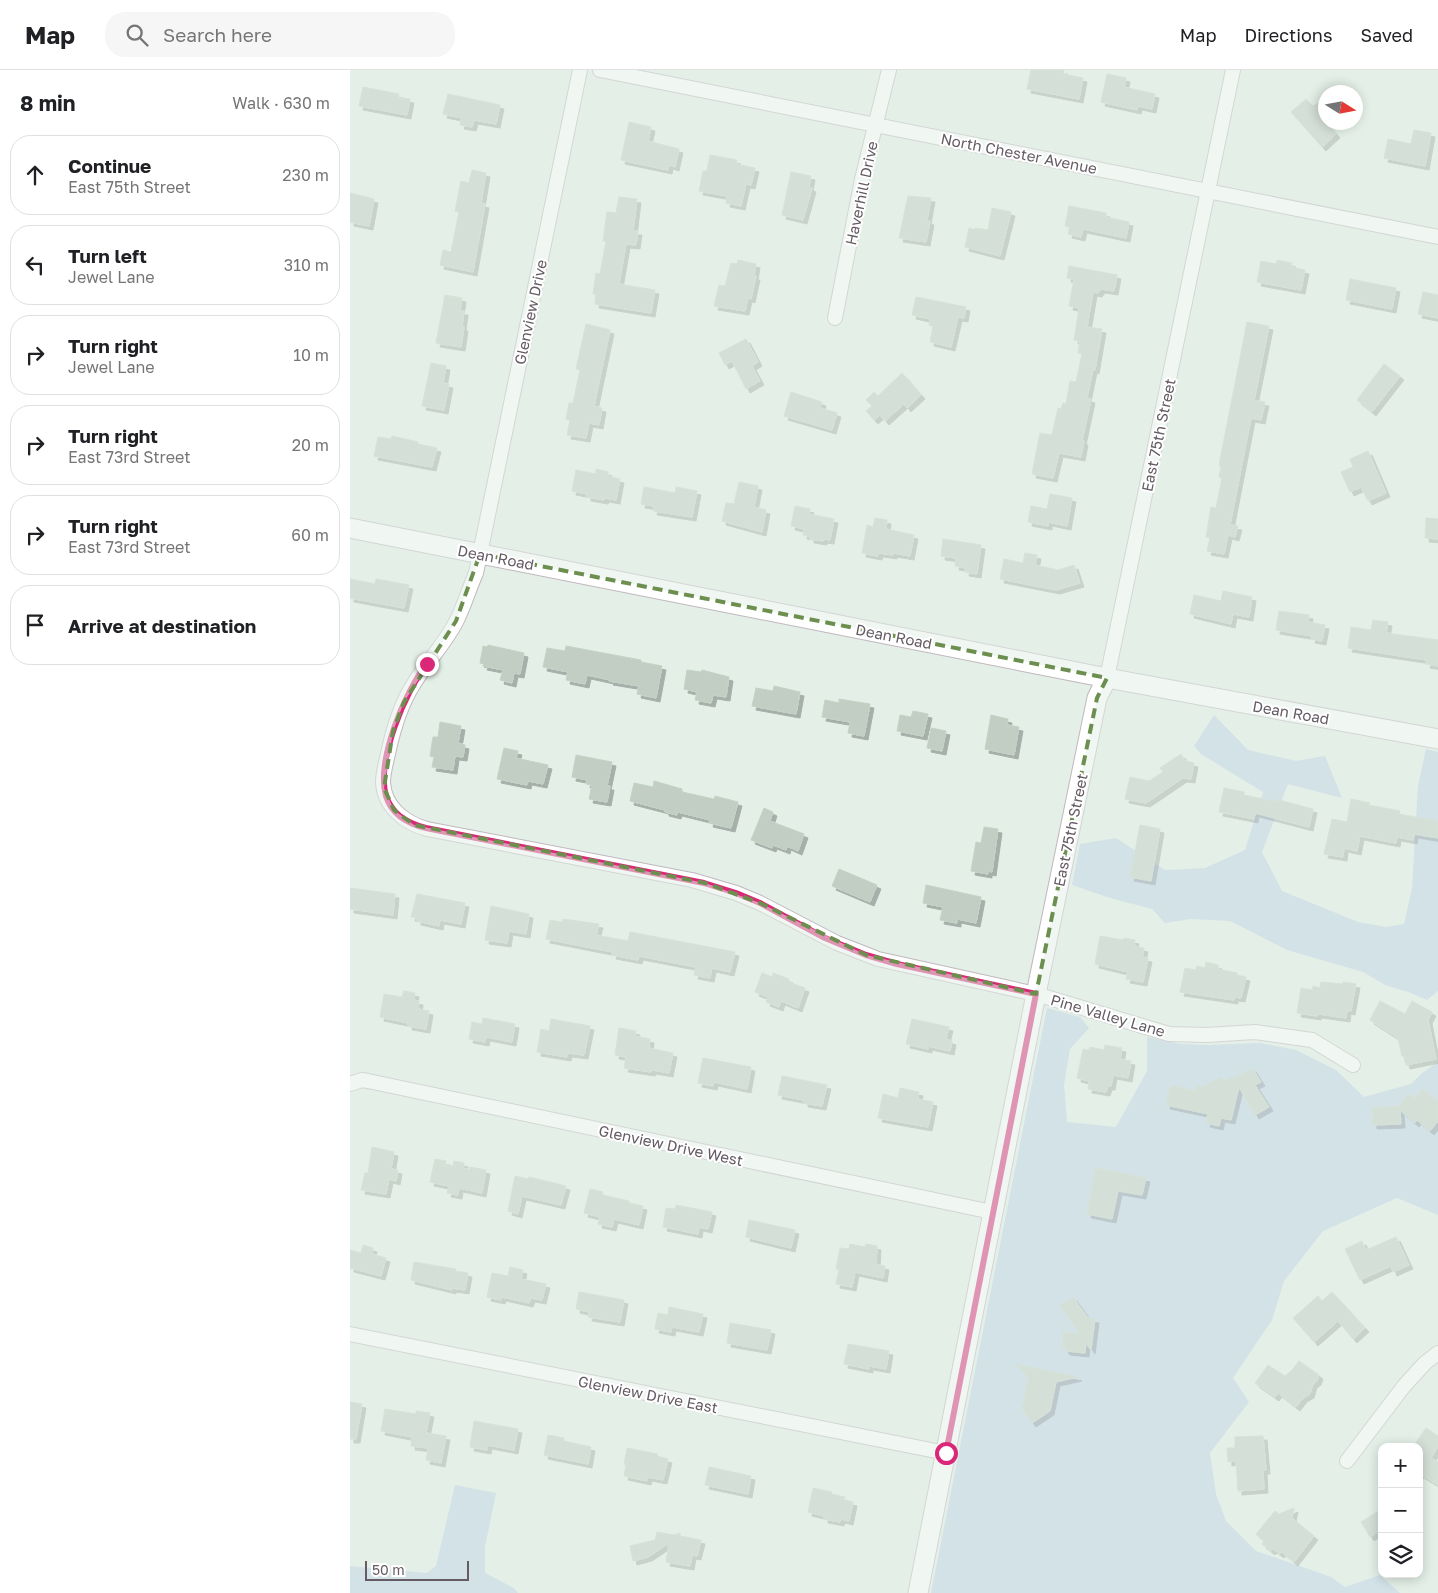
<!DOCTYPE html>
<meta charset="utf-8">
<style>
:root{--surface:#fff;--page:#f6f6f6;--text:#202124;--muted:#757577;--line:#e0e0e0}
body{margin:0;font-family:"Golos Text",sans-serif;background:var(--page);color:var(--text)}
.controls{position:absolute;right:15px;bottom:15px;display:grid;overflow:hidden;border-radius:10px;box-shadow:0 2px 12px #0003}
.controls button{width:45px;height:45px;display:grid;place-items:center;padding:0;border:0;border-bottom:1px solid var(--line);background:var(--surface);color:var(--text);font:25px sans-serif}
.compass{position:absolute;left:968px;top:15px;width:45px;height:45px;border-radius:50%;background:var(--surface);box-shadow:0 2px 12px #0003;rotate:101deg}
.scale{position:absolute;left:15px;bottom:12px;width:104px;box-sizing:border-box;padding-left:5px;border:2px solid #655b64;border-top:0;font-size:14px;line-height:18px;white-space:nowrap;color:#655b64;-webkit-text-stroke:4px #fff;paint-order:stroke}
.stop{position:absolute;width:15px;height:15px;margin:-11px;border:4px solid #db2777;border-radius:50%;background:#fff}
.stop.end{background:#db2777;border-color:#fff;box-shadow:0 1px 5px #0008}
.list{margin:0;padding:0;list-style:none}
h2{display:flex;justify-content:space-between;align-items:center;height:65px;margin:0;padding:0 20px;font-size:21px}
h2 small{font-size:16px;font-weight:400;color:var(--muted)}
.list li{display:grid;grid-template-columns:32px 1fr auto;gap:15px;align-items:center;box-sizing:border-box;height:80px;margin:0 10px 10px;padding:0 10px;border:1px solid var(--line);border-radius:20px}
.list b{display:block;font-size:19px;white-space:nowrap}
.list p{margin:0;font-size:16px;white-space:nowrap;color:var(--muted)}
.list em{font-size:16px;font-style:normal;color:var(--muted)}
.icon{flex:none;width:28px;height:28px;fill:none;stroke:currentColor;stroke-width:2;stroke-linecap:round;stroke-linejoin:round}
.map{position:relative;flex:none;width:1088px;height:1523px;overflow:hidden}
header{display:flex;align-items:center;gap:30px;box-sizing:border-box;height:70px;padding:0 25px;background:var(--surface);border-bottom:1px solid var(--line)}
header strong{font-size:24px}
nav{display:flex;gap:28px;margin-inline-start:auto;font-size:18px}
.search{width:350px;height:45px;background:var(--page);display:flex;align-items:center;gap:12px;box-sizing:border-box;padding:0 18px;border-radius:20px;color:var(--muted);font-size:19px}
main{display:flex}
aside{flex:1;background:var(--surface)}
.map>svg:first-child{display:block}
.green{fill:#bfd2e7}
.building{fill:#c2cdc4;stroke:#c1d4c5;filter:url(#shadow)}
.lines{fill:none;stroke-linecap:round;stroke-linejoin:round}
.street-casing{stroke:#c0b8bf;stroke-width:16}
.secondary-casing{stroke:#c0b7bf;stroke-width:21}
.street{stroke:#fff;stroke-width:14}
.secondary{stroke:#fff;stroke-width:19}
.route{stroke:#db2777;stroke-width:6}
.marked{fill:none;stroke:#6c8f4f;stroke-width:4;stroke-dasharray:10 6;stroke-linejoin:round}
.labels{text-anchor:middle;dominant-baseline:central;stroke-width:4;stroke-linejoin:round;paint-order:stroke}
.street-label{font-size:15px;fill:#655b64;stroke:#fff}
</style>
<header>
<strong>Map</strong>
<div class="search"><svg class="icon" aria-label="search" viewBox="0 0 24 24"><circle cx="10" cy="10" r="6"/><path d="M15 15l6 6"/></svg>Search here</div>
<nav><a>Map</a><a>Directions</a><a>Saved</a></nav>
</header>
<main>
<aside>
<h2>8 min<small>Walk · 630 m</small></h2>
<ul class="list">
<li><svg class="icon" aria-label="ahead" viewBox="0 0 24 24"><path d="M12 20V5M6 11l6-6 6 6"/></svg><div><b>Continue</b><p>East 75th Street</p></div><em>230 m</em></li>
<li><svg class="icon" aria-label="left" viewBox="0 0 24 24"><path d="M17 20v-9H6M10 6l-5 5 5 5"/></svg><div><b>Turn left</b><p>Jewel Lane</p></div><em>310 m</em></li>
<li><svg class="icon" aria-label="right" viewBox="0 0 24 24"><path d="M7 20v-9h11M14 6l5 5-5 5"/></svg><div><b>Turn right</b><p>Jewel Lane</p></div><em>10 m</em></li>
<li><svg class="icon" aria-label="right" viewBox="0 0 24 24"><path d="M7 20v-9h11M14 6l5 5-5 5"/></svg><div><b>Turn right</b><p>East 73rd Street</p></div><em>20 m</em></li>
<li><svg class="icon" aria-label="right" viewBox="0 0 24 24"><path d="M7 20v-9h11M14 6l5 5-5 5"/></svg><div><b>Turn right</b><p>East 73rd Street</p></div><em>60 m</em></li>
<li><svg class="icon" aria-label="arrive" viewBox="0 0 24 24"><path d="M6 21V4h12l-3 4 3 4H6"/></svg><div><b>Arrive at destination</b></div></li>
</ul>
</aside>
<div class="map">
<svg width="1088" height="1523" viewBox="0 0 1088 1523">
<defs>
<filter id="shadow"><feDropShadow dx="4" dy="4" stdDeviation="0" flood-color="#0004"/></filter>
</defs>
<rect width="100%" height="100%" fill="#e3efe7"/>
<path class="green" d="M864,645L898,680L946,691L975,686L992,728L938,714L912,782L932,821L1008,852L1036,857L1054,854L1062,818L1068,716L1076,679L1088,682V921L1077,930L1061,923L1035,915L1013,902L937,880L880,851L841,849L815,853L802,839L760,828L722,815L730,774L766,768L815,800L855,798L895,780L913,722L851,684L844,676Z
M697,938L730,947L739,958L720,979L714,1015L717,1052L766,1057L797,1001V967L831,974L858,975L910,973L946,980L986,1000L1014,1027L1061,1014L1071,1004L1088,992V1145L1047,1128L973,1161L934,1211L922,1250L883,1308L899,1332L860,1383L866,1424L876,1451L906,1481L981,1507L995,1517L1030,1505L1050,1523H581Z
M105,1415L146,1423L135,1477V1503L164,1518L168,1523H0V1496L77,1503L86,1496Z"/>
<path class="building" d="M681,0H714L713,4L733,8L729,29L677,19Z
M757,4L776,8L774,17L805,24L802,39L788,36L787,40L751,32Z
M13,17L49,24L48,27L60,29L57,45L9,36Z
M98,24L150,35L146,54L124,50L122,57L110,55L112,48L93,44Z
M956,29L963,36L968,33L976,42V52L986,64L972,77L941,42Z
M279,52L301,57L298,71L329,79L325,97L319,95L318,100L271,90Z
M1064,60L1081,63L1075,96L1034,88L1038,69L1061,74Z
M360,85L387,90L386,94L405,98L401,115L396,114L391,136L376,133L377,126L349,121L353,101H357Z
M122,100L136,103L131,133L135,134L123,202L90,195L93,180L101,182L109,142L105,141L111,111L119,113Z
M441,102L461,106L459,117L462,118L453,150L432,145Z
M0,123L24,129L19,156L0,152Z
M558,126L581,128L577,150L580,151L576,172L549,168Z
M269,127L287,129L283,161H288L286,175L276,174L269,214L305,220L301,243L245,234L246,224H243L246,203L250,204L256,171H253L257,142L266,143Z
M719,136L756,143V147L779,152L776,168L733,159L731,167L718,164L720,157L715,156Z
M642,138L661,142L650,186L615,177L619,158L625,160V158L638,160Z
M388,190L406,194L404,206H406L401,229L398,228L395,241L364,236L369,215L375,216L381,193L387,194Z
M927,190L942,193L941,197L955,200L951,220L907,212L911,191L926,194Z
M719,196L767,205L764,221L751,219L748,223L743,222L737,257L752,259L745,300L743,299L737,328L741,329L732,371H734L731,387L709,383L703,408L682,404L690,363L702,365L708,338L711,339L713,333L716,334L720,311L726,312L732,284L728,283L730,271L724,270L729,238L719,236L724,209L717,208Z
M1000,209L1046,218L1042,239L996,230Z
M1073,222L1088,225V248L1068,244Z
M95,225L112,228L110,241H114L112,257H114L111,277L86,273Z
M566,227L616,237L614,248L608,247L601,277L580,272L583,256L579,255L580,249L562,245Z
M897,252L919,256L904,331L915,332L911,350L901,348L880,455L888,456L885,467L878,465L874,484L857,481L860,468L856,467L861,437L866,438L872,408L869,407L871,396L869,395Z
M236,254L260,260L244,336L252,338L249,355L239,353L236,368L217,365L220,350L216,349L219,333H223L230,300L226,299Z
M396,269L408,292L402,296L410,311L396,319L382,291L375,295L369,283Z
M81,293L96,296L93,313L99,314L94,340L72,336Z
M1034,294L1050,306L1022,342L1007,330Z
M552,303L571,325L557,338L554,334L535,351L530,345L524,350L516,341L522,336L516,330L524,322L528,326Z
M441,322L472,332L470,338L487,343L482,360L434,346Z
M42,366L68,372V374L87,378L82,397L24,386L28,367L41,369Z
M1018,381L1036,423L1018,431L1011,417L1000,422L991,402L1003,397L1000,389Z
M246,399L258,402L257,406L270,409L266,430L255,428L254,430L237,427V424L222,421L226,400L246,404Z
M389,412L408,416L404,437L416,440L412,462L372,451L376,433L384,434Z
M294,417L325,423L326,417L347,421L342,447L303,441L304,436L291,434Z
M700,424L722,428L717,456L698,452V456L678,452L681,436L697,439Z
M445,436L460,439L459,444L484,449L480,470L473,469V471L460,469V466L453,465L454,459L441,456Z
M525,448L537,450L536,459L564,465L560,486L543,483V485L529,483L528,486L512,483L517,455L523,457Z
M1076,448L1088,449V469L1075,468Z
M593,469L631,475L627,504L615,502L616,498L605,496L606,488L591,486Z
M675,483L687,485L685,495L708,500L724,495L730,513L706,520L650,509L654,489L673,493Z
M0,509L25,514L26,509L59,515L54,538L0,528Z
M873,521L902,527L899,547L883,544L881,554L840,544L844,525L871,531Z
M929,541L959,545L958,552L975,555L972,571L961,569L962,566L926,560Z
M1023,550L1038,552L1036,563L1088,570V596L1076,594L1077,590L998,578L1001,557L1021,560Z
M138,575L174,583L170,604L164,603L162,613L150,610L153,600L133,596L134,594L130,593L133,576L137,577Z
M216,576L291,590V592L312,596L306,628L287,624L289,616L259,611L260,610L237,605L235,614L216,610L218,602L193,597L197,578L215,581Z
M337,600L351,602L352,600L379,607L376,627L363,625L361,633L345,630L347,622L334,619Z
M424,616L450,622L446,644L402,636L406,618L423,621Z
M489,629L520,634L514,666L498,663L500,652L472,647L475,630L489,633Z
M563,641L578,644L573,666L547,661L550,645L561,647Z
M641,645L658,649L657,655L669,657L664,685L635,679Z
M90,652L111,656L108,673L115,675L113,687L105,686L103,700L82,697L84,687L80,686L83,667H88Z
M581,658L596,661L592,681L577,678Z
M154,678L168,681L166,688L198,695L193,714L178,711L177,715L147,709Z
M831,684L835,691L844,693L841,709L833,708L796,733L775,729L780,707L799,711L813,702L810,698Z
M226,685L262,692L257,716H260L257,732L239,729L242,715L236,714L237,710L222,707Z
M304,711L332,719V722L364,729L365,726L388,732L381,758L359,753L360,750L328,742L327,745L315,742V740L280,731L284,713L303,717Z
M874,718L894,722V725L928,732L929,730L963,739L959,757L905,743L904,749L869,742Z
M1001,729L1020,733L1019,735L1050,741L1049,744L1088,751V768L1064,764L1063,770L1047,767L1046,773L1010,766L1007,781L994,778L993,787L974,784L982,749L997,752Z
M414,738L423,742L420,751L454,764L448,781L437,776L436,780L423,775L422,778L401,770Z
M790,755L810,759L801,811L780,807Z
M634,757L648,759L642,802L638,801V804L621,801L626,772L631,773Z
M489,799L527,815L520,832L482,816Z
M576,815L631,827L626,853L607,849V853L590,850L593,837L573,833Z
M0,818L45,824L43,845L0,839Z
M67,824L115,833L111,854L90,850L89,856L67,851V848L61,847Z
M141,836L179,844L176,864L159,861L157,873L135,870Z
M213,849L249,854L246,865L278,871L280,862L385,882L380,902L362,898L360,908L344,905L346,897L289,886L288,890L262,885L263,882L196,869L200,850L212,852Z
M750,866L773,870L774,868L785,870L784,876L794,878L792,887L798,888L793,912L776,909L778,902L745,894Z
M856,892L868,895V899L887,903V905L896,907L891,928L884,927V930L830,922L835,898L846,900L847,896L855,898Z
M412,903L422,907L423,903L439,909L438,912L455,918L448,938L431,931L429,937L416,932L418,927L405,922Z
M971,912L993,914V912L1006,914L1001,941L997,940L996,948L968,944L967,946L947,943L951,918L962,920L963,916L970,918Z
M54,921L65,923L64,930L69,931L68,939L79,941L76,959L58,956V953L30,947L34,924L52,927Z
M1030,931L1055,944L1062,931L1082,942L1078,950L1086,989L1056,995L1054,987L1052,986L1048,968L1020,950Z
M133,948L165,954L162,972L136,967L135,972L119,969L122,952L132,954Z
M201,949L240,956L234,985L218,983L217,987L187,982L191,959L199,961Z
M562,949L599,957L596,969L602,971L600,981L578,976V979L556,974Z
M269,958L286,961L285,966L300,969L299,978L323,983L319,1003L302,1000L301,1002L274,998L276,987L265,985Z
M755,975L772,978L770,989L781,991L778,1008L763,1005L761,1016H758L756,1022L738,1019L739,1011L727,1008L733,979L739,980L740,977L754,980Z
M353,988L401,997L397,1019L364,1012L363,1016L348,1013Z
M902,998L911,1012L905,1015L919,1037L905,1045L889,1017L881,1050L871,1048L869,1056L856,1053L858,1044L816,1035L821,1015L846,1021L847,1015L852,1017L871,1007L874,1011L882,1007L883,1009Z
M432,1006L477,1015L472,1036L454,1033V1030L428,1025Z
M550,1018L569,1022L568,1029L583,1032L578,1057L528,1048L533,1024L548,1028Z
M1073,1019L1088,1031V1051L1080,1061L1067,1050L1065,1053L1050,1040L1051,1054L1023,1055L1022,1038L1048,1036L1059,1024L1064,1029Z
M22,1077L44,1082L41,1099L48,1100L46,1111L39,1109L36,1124L11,1120L15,1103H18Z
M85,1089L96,1091L95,1095L103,1096L104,1091L114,1093L113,1098L120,1100V1097L136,1100L132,1123L109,1118L108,1125L97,1123L99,1116L80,1112Z
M746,1098L796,1108L792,1125L768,1121L762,1149L737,1144Z
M165,1106L178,1109L179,1107L216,1116L211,1135L172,1126L168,1144L158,1141Z
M240,1119L253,1122L252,1125L279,1131V1133L293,1136L289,1155L264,1149L262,1157L248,1154L250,1147L234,1143Z
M326,1135L362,1142L358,1159L349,1157L348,1164L313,1157L316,1138L325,1139Z
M399,1150L445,1160L441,1178L396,1167Z
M1046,1167L1059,1195L1043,1202L1041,1196L1010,1210L995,1179L1012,1171L1016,1180Z
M500,1174L515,1177L516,1174L527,1176L526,1194L535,1196L533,1208L505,1202L502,1217L486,1214L489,1199H486L490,1178L499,1179Z
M13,1175L23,1178L22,1184L36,1188L31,1206L0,1198V1180L11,1183Z
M64,1192L106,1199L105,1201L118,1203L115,1220L102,1218V1220L61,1210Z
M160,1197L173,1200L171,1209L196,1214L192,1230L181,1228L179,1233L152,1227L151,1230L137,1227L142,1203L158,1206Z
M229,1222L274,1230L270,1252L238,1247L239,1242L226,1239Z
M982,1222L1015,1258L1003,1269L988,1251L964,1272L943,1248L968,1226L972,1231Z
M723,1227L738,1248L745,1249L741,1280L736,1273L735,1283L716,1281L712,1275L713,1262L730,1264L710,1236Z
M319,1237L353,1244L349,1262L322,1257L321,1262L305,1259L308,1243L318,1245Z
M380,1253L421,1260L417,1280L377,1273Z
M498,1274L539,1281L536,1299L519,1296V1299L494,1294Z
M949,1291L969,1305L967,1311L963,1314L960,1324L953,1328L946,1337L928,1323L925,1327L905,1313L918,1295L935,1306L942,1300Z
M665,1294L728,1307L706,1312L700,1341L682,1353L671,1337L673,1335L678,1307Z
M0,1332L12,1334L6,1369H0Z
M35,1339L66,1344V1341L80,1343L76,1363L96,1366L91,1393L76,1390L78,1378L61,1376L62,1367L31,1361Z
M124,1351L168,1359L164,1380L138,1375L137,1380L120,1377Z
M1076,1358L1088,1366V1377L1081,1388L1088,1392V1415L1070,1404L1069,1405V1377H1063Z
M198,1365L214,1368V1371L241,1377L238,1394L194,1385Z
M913,1366L916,1400H913L914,1419L888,1421L886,1391L878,1392L877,1378H885V1367Z
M277,1378L308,1384L307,1386L318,1389L313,1410L298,1407L297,1411L274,1406L276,1395L274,1394Z
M359,1397L401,1406L398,1424L355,1415Z
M463,1418L482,1422L481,1424L495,1427L494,1430L503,1432L499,1451L491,1449L490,1452L474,1449V1446L458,1442Z
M944,1438L942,1448L964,1466L944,1492L932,1482L930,1484L923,1479L921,1481L912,1474L914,1471L906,1464L925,1441L929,1444Z
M1032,1439V1459L1020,1467L1011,1452Z
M307,1462L324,1465L330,1463V1466L351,1470L347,1486L342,1485L340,1496L316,1492L319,1473L298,1487L283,1491L280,1476L305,1470Z"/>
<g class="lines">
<defs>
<path id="street" d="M230,0L126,503C119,519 114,536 106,552C94,575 76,593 63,615C51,634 44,657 39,679C37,690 33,701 33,712C34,737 55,753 77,759L342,810L386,823L410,833L487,873L528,889L686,924L819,964L856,965L905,962L962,970L1003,995
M250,0L1088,167
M485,248L512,109L539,0
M757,608L883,0
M0,1014L12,1010L18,1011L642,1142
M0,1264L596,1383
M997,1391L1054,1316L1075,1293L1088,1283"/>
<path id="secondary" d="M0,458L757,608L1088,669
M568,1523L686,924L747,628L757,608"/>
</defs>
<use href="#street" class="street-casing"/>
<use href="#secondary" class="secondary-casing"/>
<use href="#street" class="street"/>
<use href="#secondary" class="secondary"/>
</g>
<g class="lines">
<path class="route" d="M77,594C55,621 26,691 36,726C42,745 59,754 76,758L354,813L386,823L410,833L475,868L516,885L547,894L686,924L596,1383"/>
</g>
<path d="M0 0H1088V1523H0ZM130,484L757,608L747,628L686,924L516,885L410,833L355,813L64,755L44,740L34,718L43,661L54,632L106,551Z" fill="#e3efe7" fill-opacity=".55" fill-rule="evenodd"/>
<path class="marked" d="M130,484L757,608L747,628L686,924L516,885L410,833L355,813L64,755L44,740L34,718L43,661L54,632L106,551Z"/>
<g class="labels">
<g class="street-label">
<text transform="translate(669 83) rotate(11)">North Chester Avenue</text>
<text transform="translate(511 123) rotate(-78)">Haverhill Drive</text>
<text transform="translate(180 242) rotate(-78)">Glenview Drive</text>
<text transform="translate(808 365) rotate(-78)">East 75th Street</text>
<text transform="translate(146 487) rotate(11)">Dean Road</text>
<text transform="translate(544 566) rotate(11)">Dean Road</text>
<text transform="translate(941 642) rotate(10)">Dean Road</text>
<text transform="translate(720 760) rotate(-78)">East 75th Street</text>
<text transform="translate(758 945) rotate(16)">Pine Valley Lane</text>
<text transform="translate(321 1075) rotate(12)">Glenview Drive West</text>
<text transform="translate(298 1324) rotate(11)">Glenview Drive East</text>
</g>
</g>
</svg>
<div class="controls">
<button>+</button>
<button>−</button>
<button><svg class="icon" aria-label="layers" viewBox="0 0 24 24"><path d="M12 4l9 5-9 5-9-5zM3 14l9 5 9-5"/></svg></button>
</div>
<svg class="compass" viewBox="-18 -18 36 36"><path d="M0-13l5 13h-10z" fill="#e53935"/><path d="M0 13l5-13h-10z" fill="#757577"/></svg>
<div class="scale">50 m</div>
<div class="stop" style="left:596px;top:1383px"></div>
<div class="stop end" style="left:77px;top:594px"></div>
</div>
</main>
